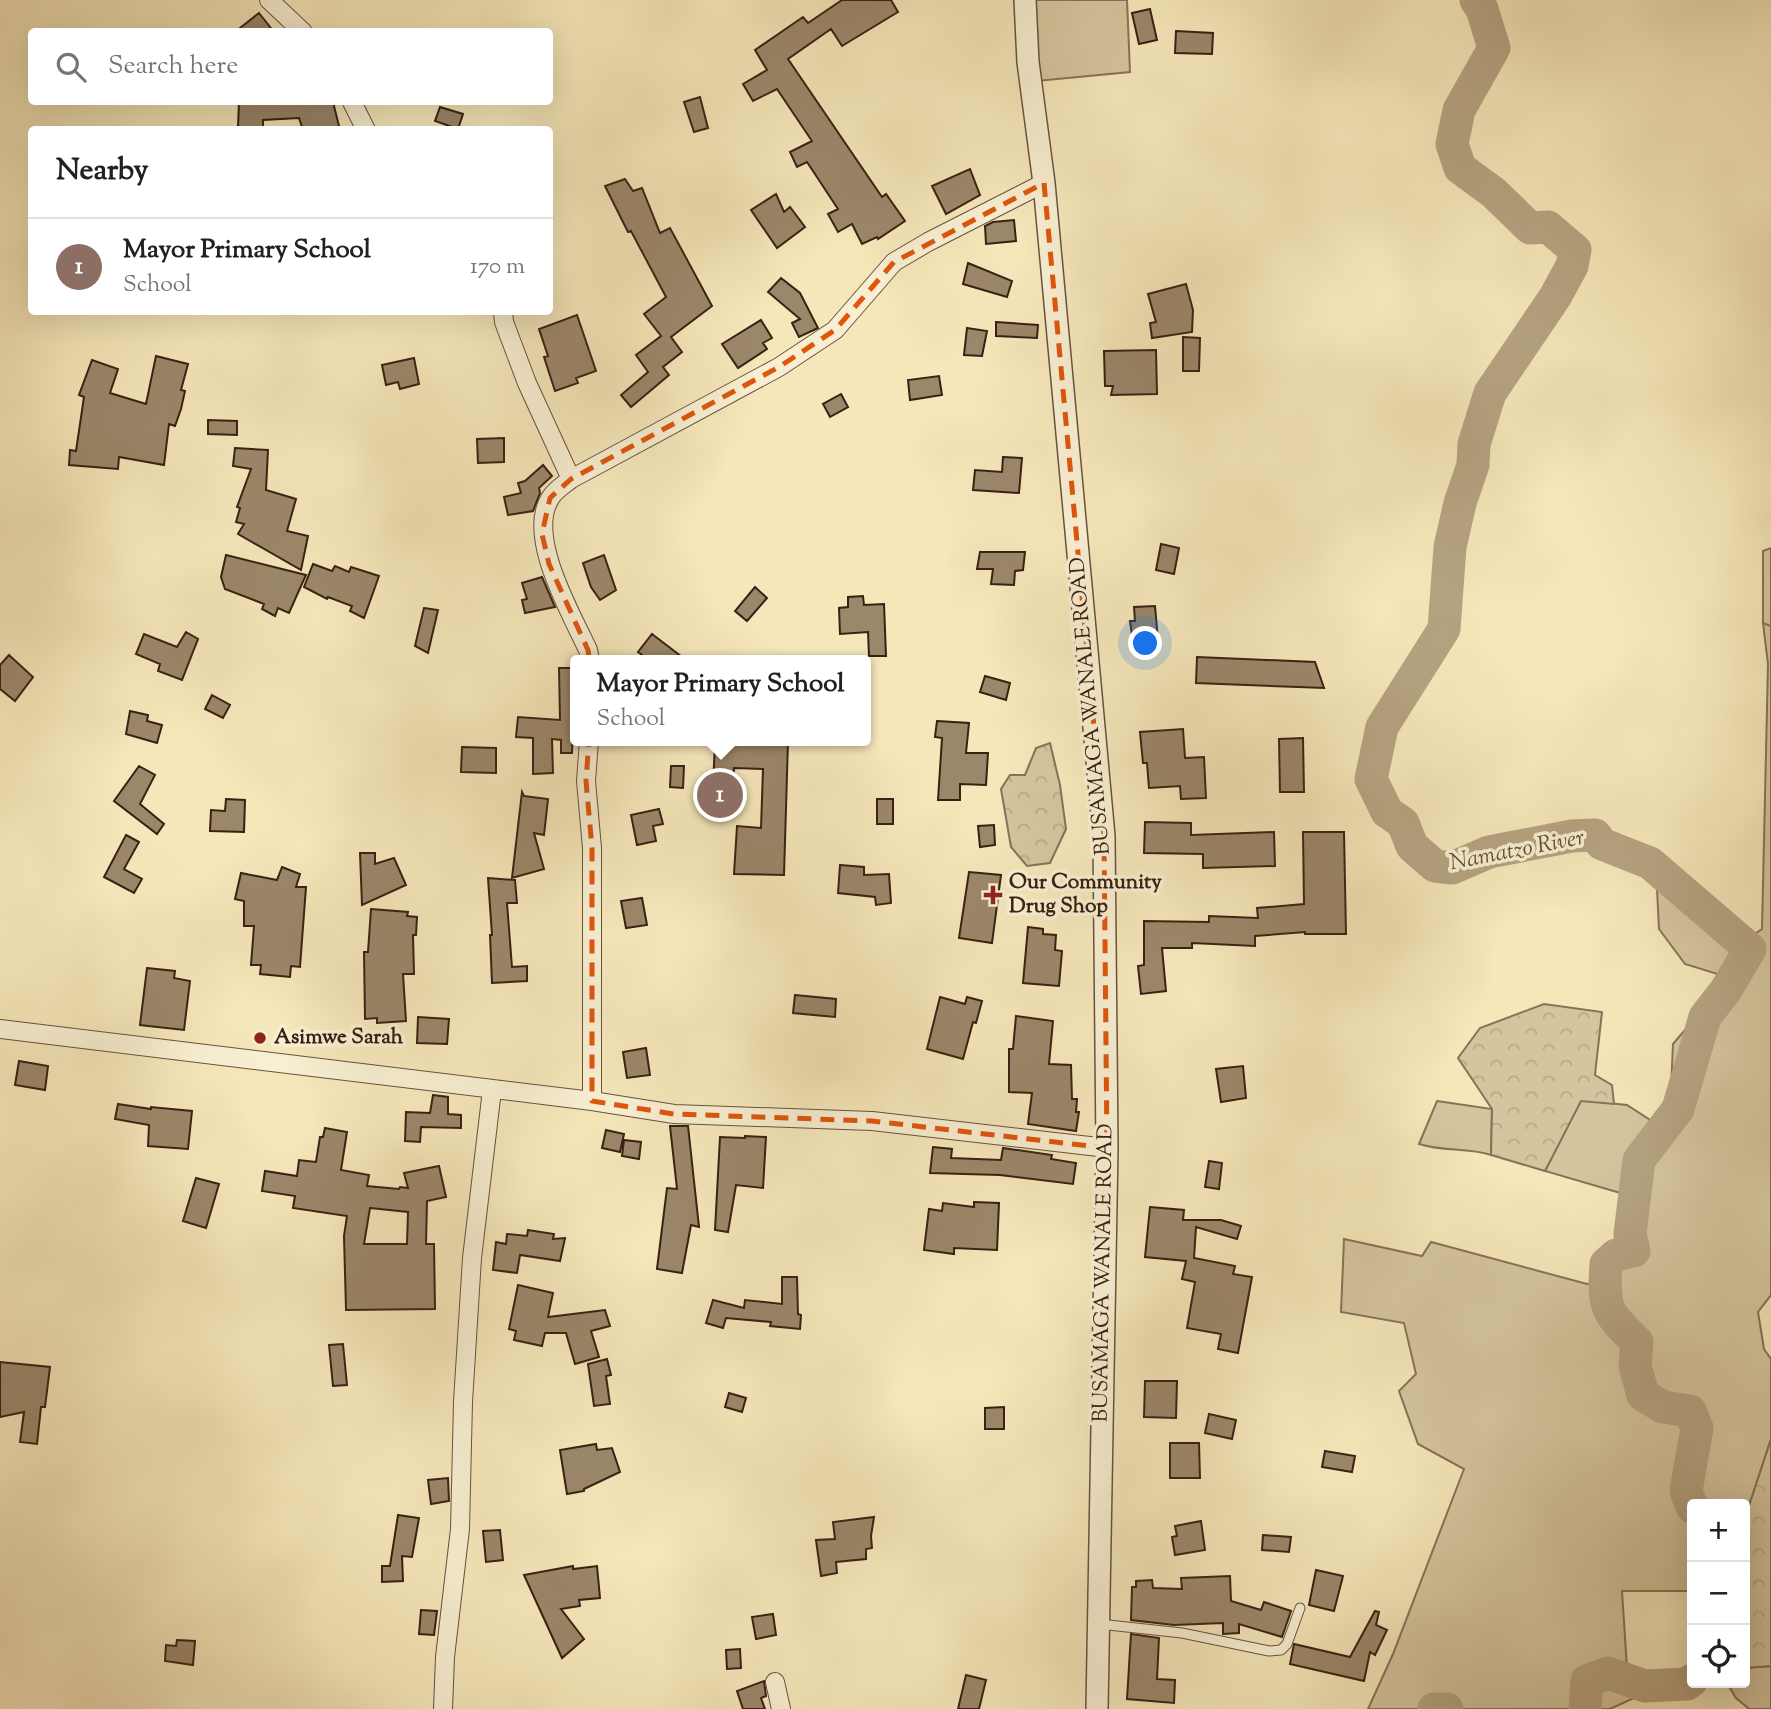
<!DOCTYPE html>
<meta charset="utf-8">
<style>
:root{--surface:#fff;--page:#f2f2f2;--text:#202124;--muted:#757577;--line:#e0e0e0;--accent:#b45309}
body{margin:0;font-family:"Sorts Mill Goudy",serif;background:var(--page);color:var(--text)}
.controls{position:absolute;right:21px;bottom:21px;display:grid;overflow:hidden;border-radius:7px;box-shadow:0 7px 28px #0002}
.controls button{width:63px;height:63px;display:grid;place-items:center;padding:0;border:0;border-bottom:2px solid var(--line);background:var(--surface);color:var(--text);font:35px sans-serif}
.you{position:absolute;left:1146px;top:644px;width:24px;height:24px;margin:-18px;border:5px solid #fff;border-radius:50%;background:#1a73e8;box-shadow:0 0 0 10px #1a73e833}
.badge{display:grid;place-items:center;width:46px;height:46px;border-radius:50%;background:var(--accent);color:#fff;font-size:23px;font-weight:700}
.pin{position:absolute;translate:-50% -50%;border:4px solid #fff;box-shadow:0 2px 7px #0006}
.popup{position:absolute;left:570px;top:655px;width:301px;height:91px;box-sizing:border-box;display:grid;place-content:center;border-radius:7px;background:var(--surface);filter:drop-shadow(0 2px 5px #0005);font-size:23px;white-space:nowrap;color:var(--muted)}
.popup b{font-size:26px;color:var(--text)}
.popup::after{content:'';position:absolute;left:50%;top:100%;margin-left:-14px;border:14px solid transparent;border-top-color:var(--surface)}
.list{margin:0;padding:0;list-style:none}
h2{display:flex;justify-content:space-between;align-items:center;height:91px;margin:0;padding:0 28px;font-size:30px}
h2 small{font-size:23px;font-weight:400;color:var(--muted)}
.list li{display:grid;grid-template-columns:46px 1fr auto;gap:21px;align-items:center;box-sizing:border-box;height:98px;padding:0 28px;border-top:2px solid var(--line)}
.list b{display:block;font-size:26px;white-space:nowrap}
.list p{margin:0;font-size:23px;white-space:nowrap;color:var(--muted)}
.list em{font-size:23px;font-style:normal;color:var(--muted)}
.icon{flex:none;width:38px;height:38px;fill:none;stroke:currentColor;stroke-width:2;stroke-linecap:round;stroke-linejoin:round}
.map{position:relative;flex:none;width:1771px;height:1709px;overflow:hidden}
.search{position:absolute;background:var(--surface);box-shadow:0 7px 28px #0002;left:28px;top:28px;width:525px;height:77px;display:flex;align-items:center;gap:18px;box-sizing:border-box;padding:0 24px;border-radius:7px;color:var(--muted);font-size:26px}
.panel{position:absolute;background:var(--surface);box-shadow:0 7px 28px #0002;left:28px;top:126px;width:525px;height:189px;border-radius:7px}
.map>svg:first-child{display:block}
.grass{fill:#d5c59e;stroke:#877258;stroke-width:2}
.forest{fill:url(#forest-crowns);stroke:#877258;stroke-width:2}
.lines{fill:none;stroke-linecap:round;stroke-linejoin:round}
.river{stroke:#b5a381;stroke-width:33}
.building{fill:#9b876a;stroke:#392013;stroke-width:2;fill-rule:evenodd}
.service-casing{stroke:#68523d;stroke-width:11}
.minor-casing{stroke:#68523d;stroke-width:20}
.tertiary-casing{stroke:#68523d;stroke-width:24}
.service{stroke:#f8efd2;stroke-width:9}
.minor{stroke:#f8efd2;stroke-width:18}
.tertiary{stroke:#f8efd2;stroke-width:21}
.marked{fill:none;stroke:#df560c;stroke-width:5;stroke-dasharray:14 9;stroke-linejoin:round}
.poi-dot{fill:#8f2418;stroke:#f8efd2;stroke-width:2.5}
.labels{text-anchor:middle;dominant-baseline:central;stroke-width:7;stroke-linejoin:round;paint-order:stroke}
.street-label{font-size:21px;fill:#392013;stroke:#f8efd2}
.poi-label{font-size:21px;font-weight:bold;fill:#392013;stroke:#f8efd2;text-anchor:start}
.water-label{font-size:23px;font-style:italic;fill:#644e3a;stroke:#f8efd2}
</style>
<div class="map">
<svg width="1771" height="1709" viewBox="0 0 1771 1709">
<defs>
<pattern id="forest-crowns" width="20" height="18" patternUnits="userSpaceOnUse" patternTransform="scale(1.75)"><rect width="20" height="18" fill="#d5c59e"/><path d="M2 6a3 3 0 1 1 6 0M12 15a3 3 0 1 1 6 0" fill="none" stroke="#b8a987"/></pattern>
</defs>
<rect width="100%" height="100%" fill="#f5e7ba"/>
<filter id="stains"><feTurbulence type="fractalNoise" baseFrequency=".00286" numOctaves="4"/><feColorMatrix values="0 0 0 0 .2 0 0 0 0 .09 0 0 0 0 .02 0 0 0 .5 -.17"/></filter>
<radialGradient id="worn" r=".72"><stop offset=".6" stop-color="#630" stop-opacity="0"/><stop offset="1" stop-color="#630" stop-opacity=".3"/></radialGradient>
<path class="grass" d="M1036,0H1127L1130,72L1037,81Z
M1763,623L1771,626V1295L1758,1312L1764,1349L1771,1359V1439L1748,1509L1745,1539V1504H1692V1591H1622L1627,1668L1655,1681L1690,1676L1692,1671V1683H1699L1677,1699L1636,1697L1610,1709H1368L1393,1654L1464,1469L1418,1444L1399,1391L1416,1374L1404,1323L1341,1312L1344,1239L1422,1256L1431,1242L1587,1284L1605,1281L1606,1264L1625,1248L1634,1197L1545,1171L1581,1100L1627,1105L1655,1123L1671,1090L1673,1044L1703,1009L1721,975L1685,964L1659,929L1657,889L1705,893L1750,937L1762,929L1768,664Z
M1437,1101L1492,1109L1491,1155C1467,1147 1443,1152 1419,1144Z
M1771,1666V1709H1749L1736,1698L1727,1683H1745V1668Z"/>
<path class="forest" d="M1771,548V626L1763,623V551Z
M1050,743L1060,785L1066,829L1050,863L1027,866L1011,847L1001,789L1010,775H1025L1036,748Z
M1544,1004L1602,1012L1595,1075L1612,1085L1614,1104L1581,1101L1545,1171L1491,1155L1492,1109L1458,1058L1480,1028Z
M1771,1439V1666L1745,1668V1539L1748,1509Z"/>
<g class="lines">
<path class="river" d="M1476,0L1482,9L1494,48L1459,110L1452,144L1460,168L1494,193L1530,228L1548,227L1575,250L1572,266L1555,297L1490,393L1474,444L1473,465L1460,503L1450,547L1444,629L1382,727L1371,779L1387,812L1403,823L1412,846L1435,866L1452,868L1489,852L1572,836L1595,835L1602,844L1650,863L1750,949L1726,990L1705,1017L1678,1109L1639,1160L1630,1234L1634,1251L1616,1255L1606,1264C1603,1308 1606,1312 1637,1342L1635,1366L1643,1395L1663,1407L1690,1411L1697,1428L1686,1491L1692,1507
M1434,1709H1447
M1585,1709L1587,1681L1608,1673L1645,1686L1687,1684L1692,1680"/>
</g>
<path class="building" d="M842,0H891L898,12L842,46L831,29L788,59L882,197L886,194L905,221L878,239L877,237L862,244L852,224L838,232L828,214L838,209L807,162L797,167L790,152L812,141L777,89L753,101L743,84L767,70L755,50L803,17L808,23Z
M1150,9L1157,40L1139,44L1132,13Z
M259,13L274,32H235Z
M1176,31L1213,33L1212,54L1175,53Z
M700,97L708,128L694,132L684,102Z
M239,102H333L340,130H303L299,118L263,120V127H238Z
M440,107L463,114L458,129L435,121Z
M970,169L980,195L946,214L932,186Z
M625,179L633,191L642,188L660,233L670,228L712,306L671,337L682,352L663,367L669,375L631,407L621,395L648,372L636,355L661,336L644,314L666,297L631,231L628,232L605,186Z
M776,194L784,212L790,207L805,227L777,248L751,210Z
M1014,220L1016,241L986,244L985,226L993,222Z
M968,263L1012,281L1007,297L963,284Z
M781,278L800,293L818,328L799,337L792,323L800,319L768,292Z
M1186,284L1193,310L1192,332L1152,338L1150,323L1156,322L1148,294Z
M577,315L596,371L576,378L578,383L555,391L544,357L548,356L539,329Z
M761,320L772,338L763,343L767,349L738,368L722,344Z
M996,322L1038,325L1037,338L996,336Z
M967,328L987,331L982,356L964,355Z
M1183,337L1200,338L1199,371H1183Z
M1156,350L1157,394L1111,395L1113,386H1105L1104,351Z
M156,356L188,364L181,390L185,391L181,409L175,426L169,424L164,465L119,457L118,469L69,465L70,450L76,451L84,397L79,395L92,360L118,369L110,393L146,404Z
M414,358L419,384L400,389L398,382L386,385L382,365Z
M939,376L942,395L910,400L908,380Z
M841,394L848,407L830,417L823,404Z
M208,420L237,421V435L208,434Z
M504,438V462L478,463L477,439Z
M235,448L268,450L266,490L296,499L287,531L308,536L301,570L238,534L244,524L236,522L240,508L237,507L251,469L233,466Z
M1003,457L1022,458L1019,493L973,490L975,470L1002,472Z
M543,465L552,476L539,488L540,493L533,511L508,515L504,497L521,493L518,483L525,481Z
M1161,544L1179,548L1174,574L1156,570Z
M980,552H1025L1023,570L1015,571L1014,585L991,584L993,569H977Z
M226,555L306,575L289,613L278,608L275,616L262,609L264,604L225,589L221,577Z
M604,555L616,590L600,600L591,587L583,563Z
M313,564L332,571L335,566L349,572L351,567L379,576L364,618L350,611L352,606L328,597L327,599L304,587Z
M542,577L555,607L525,613L522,600L527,599L522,583Z
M755,587L767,598L747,621L735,611Z
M863,596L864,605L884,604L886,656H869L868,632L840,634L839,608L848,607V597Z
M1155,606L1158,640L1141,642L1140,635L1132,636L1130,621H1135L1134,607Z
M424,608L438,610L428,653L415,646Z
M186,632L198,639L182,680L158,671L160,664L136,654L144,634L177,647Z
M652,634L686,660H649L638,652Z
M9,655L33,677L15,701L0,689V665Z
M1197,657L1315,662L1324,688L1196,683Z
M559,668H575L572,753H561V740L552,739L553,773L533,774V738L516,737L518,717L560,720Z
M985,676L1010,683L1006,700L980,692Z
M212,695L230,705L223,718L205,709Z
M130,711L148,715L147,721L162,725L157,743L126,734Z
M937,721L969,723L966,753H988L986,785L960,784V800H938L942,738L935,737Z
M1183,729L1185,758L1204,757L1206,798L1181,799L1180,786L1149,788L1147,763H1143L1140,732Z
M1303,738L1304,792H1280L1279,739Z
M715,741H788L784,875L734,874L737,826L761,828L763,769L734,768L733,791L713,789Z
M462,747L496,748V773L461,772Z
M139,766L155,775L140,804L164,824L157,834L114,801Z
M671,766H684L683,788L670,787Z
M522,792L524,796L548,799L544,835L534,833L544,869L512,878Z
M226,799L245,800L244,832L210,831L211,810L225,811Z
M877,799H893V824H877Z
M659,809L663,824L653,826L656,841L637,845L631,815Z
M1145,822L1191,823V835L1274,832L1275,866L1203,868V854L1144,853Z
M994,825L995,845L980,847L978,826Z
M1303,832H1344L1346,934H1305V932L1255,936V946L1192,943V948H1162L1166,991L1141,994L1138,966L1144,965V921L1209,922V916L1258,918L1257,908L1304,904Z
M126,835L139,842L124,869L142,879L134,893L104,877Z
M360,853H375V864L394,858L406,885L362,905Z
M840,865L864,867V875L889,874L891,903L876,905L875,897L838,893Z
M282,867L300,874L296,887H306L300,967L291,966L290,977L260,974L261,965H251L254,926H244V901L235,899L241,873L277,880Z
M969,872L1001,875L992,943L959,938Z
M488,878L515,880L517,903H507L512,967L527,966V981L492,983L490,935H492Z
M642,898L647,925L626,928L621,901Z
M371,909L408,912L407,916L417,917L416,935H413L414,974H403L406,1021L377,1023V1018L365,1019L364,952H368Z
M1028,927L1043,929V934L1056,935L1055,950L1062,951L1059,986L1023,983Z
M147,968L175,971L174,978L190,981L184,1030L140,1025Z
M795,995L836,999L835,1017L793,1013Z
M940,997L965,1004L967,997L982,1001L976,1023L973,1022L963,1059L927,1049Z
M1016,1016L1053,1021L1049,1064L1071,1065L1072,1099H1077L1076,1112H1079L1076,1131L1028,1124L1032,1093L1009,1092V1049H1013Z
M418,1017L449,1019L447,1044L417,1043Z
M646,1048L650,1075L627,1078L623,1052Z
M19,1061L48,1066L45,1090L15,1085Z
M1243,1066L1246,1098L1221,1102L1216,1069Z
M433,1095L448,1097V1114L461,1115V1128L421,1127L420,1142L405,1141L406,1112L430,1113Z
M118,1104L151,1109V1107L192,1111L188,1149L148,1146L149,1125L115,1119Z
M670,1126H688L699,1227L691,1225L682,1273L657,1269L667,1188L677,1189Z
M325,1128L347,1132L341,1170L369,1175L367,1186L399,1189L400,1187L408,1188L404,1173L439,1166L446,1197L427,1201L426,1244H434L435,1309L346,1310L344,1236L347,1216L293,1208L295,1196L262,1191L265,1171L297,1176L299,1160L316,1162L320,1137H323ZM370,1208L408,1212L407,1244H364Z
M606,1130L624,1134L620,1152L602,1148Z
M745,1136L766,1137L763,1188L736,1185L728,1232L715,1230L720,1137L745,1138Z
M624,1140L641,1142L639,1159L622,1156Z
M933,1147L952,1149L951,1158L1001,1160L1003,1148L1052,1155L1051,1159L1076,1163L1073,1184L1000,1175L930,1173Z
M1209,1161L1222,1163L1219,1189L1205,1187Z
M196,1178L219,1184L206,1228L183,1221Z
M974,1202L999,1203L997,1250L954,1248V1254L924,1250L929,1209L942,1211L943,1203L974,1207Z
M1150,1207L1184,1210L1183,1220H1221L1241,1226L1237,1239L1196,1227L1194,1258L1235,1266L1233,1274L1252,1277L1238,1353L1218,1349L1221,1334L1187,1328L1195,1282L1182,1279L1186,1261L1145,1257Z
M528,1230L554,1234L553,1239L565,1238L560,1261L520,1255L517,1273L493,1270L496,1242L506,1244L507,1234L527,1236Z
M782,1277H797L798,1314L801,1315L800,1329L770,1326L771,1322L726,1318L723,1328L706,1323L713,1300L744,1308L745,1300L782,1304Z
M518,1285L553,1293L548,1317L605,1310L610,1326L591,1331L599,1357L575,1364L566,1333H545L542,1346L514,1340L516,1331L509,1329Z
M343,1344L347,1385L333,1386L329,1345Z
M607,1359L611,1375L606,1376L610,1404L594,1406L588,1364Z
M0,1362L50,1367L45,1407H41L37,1444L20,1442L24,1412L0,1417Z
M1145,1381H1177L1176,1418L1144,1417Z
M729,1393L746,1398L742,1412L725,1407Z
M1004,1407V1429H985V1408Z
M1209,1414L1236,1420L1232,1439L1205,1433Z
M1170,1443H1199L1200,1478H1170Z
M596,1444L597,1450L612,1448L620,1472L584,1489V1491L567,1494L560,1450Z
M1325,1451L1355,1456L1352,1472L1322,1467Z
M448,1478L449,1501L431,1504L428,1480Z
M398,1515L419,1518L412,1557L402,1556L403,1581L382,1582V1566H390Z
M874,1517L871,1536L872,1548L866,1549V1559L836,1562L837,1573L821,1576L816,1540L835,1539L833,1522Z
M1201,1521L1205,1550L1175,1555L1172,1537L1177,1536L1175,1526Z
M500,1530L503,1560L486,1562L483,1531Z
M1263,1535L1291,1537L1289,1552L1262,1550Z
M573,1566V1569L597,1566L600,1598L579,1600L580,1606L561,1609L584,1639L562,1658L524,1575Z
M1316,1570L1343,1576L1334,1611L1309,1605Z
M1230,1576L1231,1601L1261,1610L1264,1602L1291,1611L1282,1637L1239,1624V1633L1223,1634V1623L1174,1625L1131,1620L1132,1587H1136V1581L1152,1580L1153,1588L1182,1589L1181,1578Z
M421,1610L437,1611L434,1635L419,1634Z
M1375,1611L1379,1612L1376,1625L1387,1630L1375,1655L1370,1652L1364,1681L1290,1664L1294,1644L1350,1657Z
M773,1614L776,1635L756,1639L752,1617Z
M1131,1634L1159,1638L1157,1679L1175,1680L1174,1703L1127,1699Z
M177,1640L195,1641L193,1665L165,1661L166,1645L176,1646Z
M740,1649L741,1668L727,1669L726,1650Z
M966,1675L986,1680L979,1709H958Z
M764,1681L766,1696L761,1698L765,1709H743L737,1691Z"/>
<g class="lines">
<defs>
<path id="service" d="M1099,1624L1182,1633L1269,1651L1281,1650L1287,1644L1300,1608"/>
<path id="minor" d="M269,0L303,32
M352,102L366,130
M503,312L504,322L527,383L571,479
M590,660L588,650C571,613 525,535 551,497C555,490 565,484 571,479L779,367L835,330L894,262L928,242L1044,183
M589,741L586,781L592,848V1101
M0,1029L592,1101L674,1114L872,1121L1107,1148
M775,1682L781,1709
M443,1709L445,1657L460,1529L463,1402L472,1258L492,1090"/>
<path id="tertiary" d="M1025,0L1028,62L1044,183L1104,836L1107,1148L1097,1709"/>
</defs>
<use href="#service" class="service-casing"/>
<use href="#minor" class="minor-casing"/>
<use href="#tertiary" class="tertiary-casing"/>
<use href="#service" class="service"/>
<use href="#minor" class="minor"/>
<use href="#tertiary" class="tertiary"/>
</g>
<path class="marked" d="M1044,183L1104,836L1107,1148L872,1121L674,1114L592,1101V848L586,781L593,684L588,650L549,564L542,534L550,498L571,479L779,367L835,330L894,262Z"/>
<g class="poi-dot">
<path d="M989.5 884.5h7v7h7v7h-7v7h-7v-7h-7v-7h7z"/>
<circle cx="260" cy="1038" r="7"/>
</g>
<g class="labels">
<g class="street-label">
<text transform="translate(1091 706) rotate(-95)">BUSAMAGA WANALE ROAD</text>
<text transform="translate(1104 1273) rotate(-89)">BUSAMAGA WANALE ROAD</text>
</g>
<g class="poi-label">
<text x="1009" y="883">Our Community<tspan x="1009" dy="24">Drug Shop</tspan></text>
<text x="274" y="1038">Asimwe Sarah</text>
</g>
<g class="water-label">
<text transform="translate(1517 851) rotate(-11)">Namatzo River</text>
</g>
</g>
<rect width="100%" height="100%" filter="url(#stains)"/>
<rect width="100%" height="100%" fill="url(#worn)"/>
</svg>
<div class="controls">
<button>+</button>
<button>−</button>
<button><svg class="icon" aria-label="locate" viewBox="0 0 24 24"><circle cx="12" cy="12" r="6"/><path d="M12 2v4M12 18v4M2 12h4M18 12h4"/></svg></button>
</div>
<div class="you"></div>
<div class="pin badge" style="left:720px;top:795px;background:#8d6e63">1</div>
<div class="popup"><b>Mayor Primary School</b>School</div>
<div class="search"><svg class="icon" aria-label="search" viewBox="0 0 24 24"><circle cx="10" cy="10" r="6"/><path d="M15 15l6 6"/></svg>Search here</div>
<section class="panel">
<h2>Nearby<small></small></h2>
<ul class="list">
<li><span class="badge" style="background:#8d6e63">1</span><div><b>Mayor Primary School</b><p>School</p></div><em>170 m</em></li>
</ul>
</section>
</div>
